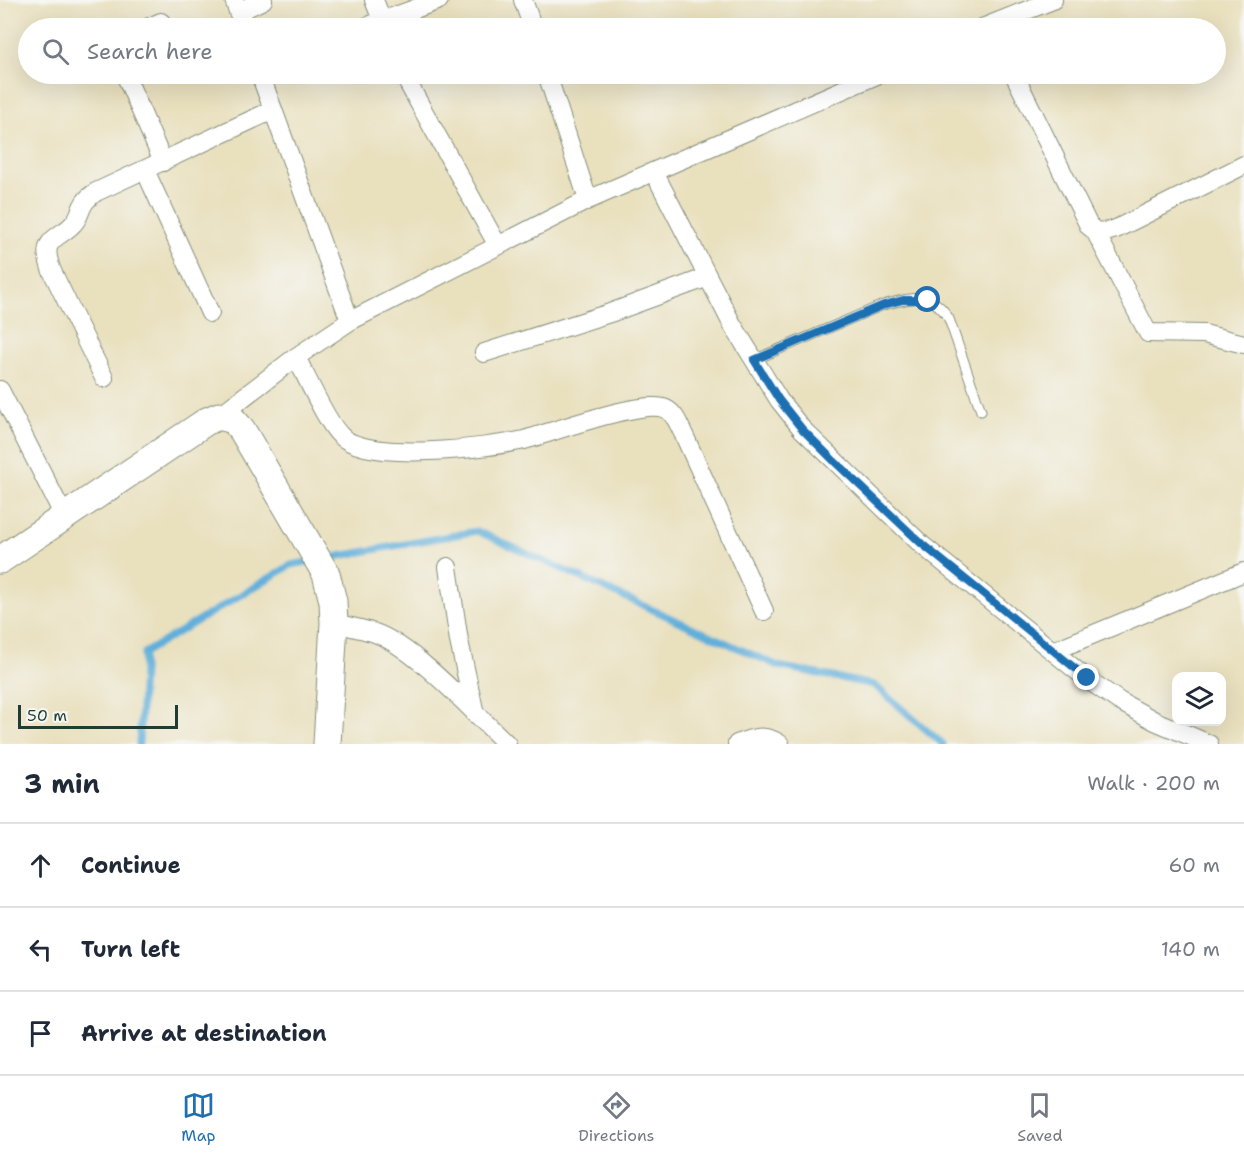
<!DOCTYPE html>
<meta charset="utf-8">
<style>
:root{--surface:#fff;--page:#f2f2f3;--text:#1f2937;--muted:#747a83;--line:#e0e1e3;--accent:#1f6fb2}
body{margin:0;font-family:"Shantell Sans",sans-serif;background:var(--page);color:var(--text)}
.controls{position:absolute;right:18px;bottom:18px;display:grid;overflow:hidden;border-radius:12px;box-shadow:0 6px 24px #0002}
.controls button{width:54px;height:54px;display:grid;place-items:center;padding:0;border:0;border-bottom:2px solid var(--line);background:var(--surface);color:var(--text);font:30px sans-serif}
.scale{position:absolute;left:18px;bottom:15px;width:160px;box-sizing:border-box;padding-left:6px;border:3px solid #1f3d34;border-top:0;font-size:16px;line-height:21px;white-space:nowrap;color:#1f3d34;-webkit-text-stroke:4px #f6f6f2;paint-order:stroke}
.stop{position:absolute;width:18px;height:18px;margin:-14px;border:4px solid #1f6fb2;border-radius:50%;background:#fff}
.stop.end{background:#1f6fb2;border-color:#fff;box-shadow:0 2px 6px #0008}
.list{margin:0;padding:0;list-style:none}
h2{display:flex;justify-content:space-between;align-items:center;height:78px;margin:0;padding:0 24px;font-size:26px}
h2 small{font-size:20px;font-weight:400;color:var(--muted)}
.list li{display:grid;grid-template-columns:39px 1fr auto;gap:18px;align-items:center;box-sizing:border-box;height:84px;padding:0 24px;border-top:2px solid var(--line)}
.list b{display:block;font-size:22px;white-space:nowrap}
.list em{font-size:20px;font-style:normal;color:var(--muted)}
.icon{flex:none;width:33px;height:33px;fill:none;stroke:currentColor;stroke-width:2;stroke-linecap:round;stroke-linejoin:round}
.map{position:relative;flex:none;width:1244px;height:744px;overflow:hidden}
.search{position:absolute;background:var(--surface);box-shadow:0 6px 24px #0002;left:18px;right:18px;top:18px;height:66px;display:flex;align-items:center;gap:15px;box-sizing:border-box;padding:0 21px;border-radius:33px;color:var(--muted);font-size:22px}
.sheet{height:330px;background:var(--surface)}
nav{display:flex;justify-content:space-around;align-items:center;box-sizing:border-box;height:84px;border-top:2px solid var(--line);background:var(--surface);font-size:16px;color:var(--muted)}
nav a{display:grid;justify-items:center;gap:3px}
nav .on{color:var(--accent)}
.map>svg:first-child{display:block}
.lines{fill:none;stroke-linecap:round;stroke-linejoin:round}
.stream{stroke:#60afda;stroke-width:7}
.lane-casing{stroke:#848e79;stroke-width:11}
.street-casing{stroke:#848e79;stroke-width:20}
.secondary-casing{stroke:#848e79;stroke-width:29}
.lane{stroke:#fff;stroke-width:9}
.street{stroke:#fff;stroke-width:18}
.secondary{stroke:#fff;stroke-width:27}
.route{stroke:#1f6fb2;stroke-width:8}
</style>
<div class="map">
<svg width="1244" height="744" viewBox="0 0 1244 744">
<rect width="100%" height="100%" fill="#f6f6f2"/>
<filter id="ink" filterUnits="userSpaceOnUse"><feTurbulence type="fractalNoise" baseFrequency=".0167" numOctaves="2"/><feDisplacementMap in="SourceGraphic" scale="12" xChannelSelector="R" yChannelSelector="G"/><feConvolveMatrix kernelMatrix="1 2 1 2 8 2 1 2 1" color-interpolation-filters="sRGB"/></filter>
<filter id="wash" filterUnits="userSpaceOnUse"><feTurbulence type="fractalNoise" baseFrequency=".008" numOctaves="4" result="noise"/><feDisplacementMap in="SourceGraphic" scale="24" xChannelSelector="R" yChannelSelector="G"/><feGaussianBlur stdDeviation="1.35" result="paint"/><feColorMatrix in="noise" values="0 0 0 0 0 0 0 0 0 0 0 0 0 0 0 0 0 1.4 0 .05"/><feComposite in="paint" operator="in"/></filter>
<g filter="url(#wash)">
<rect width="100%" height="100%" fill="#e9e0be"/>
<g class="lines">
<path class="stream" d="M323,559L477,531L778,666L874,685L943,744
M139,744L144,653L291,565L312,561"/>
</g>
</g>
<g filter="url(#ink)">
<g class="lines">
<defs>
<path id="lane" d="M754,360L883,305C911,298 933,290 949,319L981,411"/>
<path id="street" d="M234,0L244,28
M374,0L385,28
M523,0L533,28
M238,12L263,0
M147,28L161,22
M363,28L439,0
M982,28L1053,0
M125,74L163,162
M260,74L350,321
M403,74L498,246
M547,74L588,200
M1014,74L1080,208L1089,226L1095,231L1105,232L1116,229L1244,165
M145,170L210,313
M654,172L732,324L779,400L802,429L922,545L1087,679L1119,701L1155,721L1209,744
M1095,231L1148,333L1204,334L1244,344
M484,353L610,313L708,277
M296,357C307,377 326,422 341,436C368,463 488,448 524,440C551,433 644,398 666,409C676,414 679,426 684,435L764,611
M104,378L51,269C49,261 45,253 49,245C53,237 64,233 71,226C84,215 76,205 96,192L273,110
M0,390L64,516
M219,416L296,357L350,321L588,200L879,74
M448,567L459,641L475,714
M334,623C348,626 362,629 375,633C416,648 474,713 507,744
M1053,651L1244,572
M737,744C753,737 765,734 780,744"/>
<path id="secondary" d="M0,560L207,421L219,416L233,420L242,430L326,574L333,601L334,623L327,744"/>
</defs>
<use href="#lane" class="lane-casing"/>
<use href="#street" class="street-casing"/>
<use href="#secondary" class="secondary-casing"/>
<use href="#lane" class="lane"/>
<use href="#street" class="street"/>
<use href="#secondary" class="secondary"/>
</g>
</g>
<g class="lines" filter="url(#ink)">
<path class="route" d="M928,300H903L884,305L754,360L779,400L802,429L834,461L922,544L1087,678"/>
</g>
</svg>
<div class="controls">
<button><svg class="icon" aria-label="layers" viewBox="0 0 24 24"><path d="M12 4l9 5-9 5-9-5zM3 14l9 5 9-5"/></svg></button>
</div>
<div class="scale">50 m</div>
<div class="stop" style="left:928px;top:300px"></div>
<div class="stop end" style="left:1087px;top:678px"></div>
<div class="search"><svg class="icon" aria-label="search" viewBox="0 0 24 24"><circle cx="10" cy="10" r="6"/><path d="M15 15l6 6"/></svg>Search here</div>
</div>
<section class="sheet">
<h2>3 min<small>Walk · 200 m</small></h2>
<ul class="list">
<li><svg class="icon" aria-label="ahead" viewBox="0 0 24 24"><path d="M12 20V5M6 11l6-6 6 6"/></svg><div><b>Continue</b></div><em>60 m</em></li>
<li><svg class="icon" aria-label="left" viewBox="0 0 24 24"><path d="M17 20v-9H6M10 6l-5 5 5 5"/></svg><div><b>Turn left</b></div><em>140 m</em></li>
<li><svg class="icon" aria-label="arrive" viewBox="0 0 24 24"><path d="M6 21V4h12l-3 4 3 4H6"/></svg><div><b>Arrive at destination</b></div></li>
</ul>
</section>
<nav>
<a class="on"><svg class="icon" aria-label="map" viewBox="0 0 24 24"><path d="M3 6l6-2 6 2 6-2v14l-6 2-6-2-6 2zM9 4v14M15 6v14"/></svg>Map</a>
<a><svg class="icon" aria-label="directions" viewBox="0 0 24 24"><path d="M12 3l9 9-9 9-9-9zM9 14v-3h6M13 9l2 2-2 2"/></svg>Directions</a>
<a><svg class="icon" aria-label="saved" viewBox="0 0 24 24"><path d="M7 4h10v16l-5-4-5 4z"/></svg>Saved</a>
</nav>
